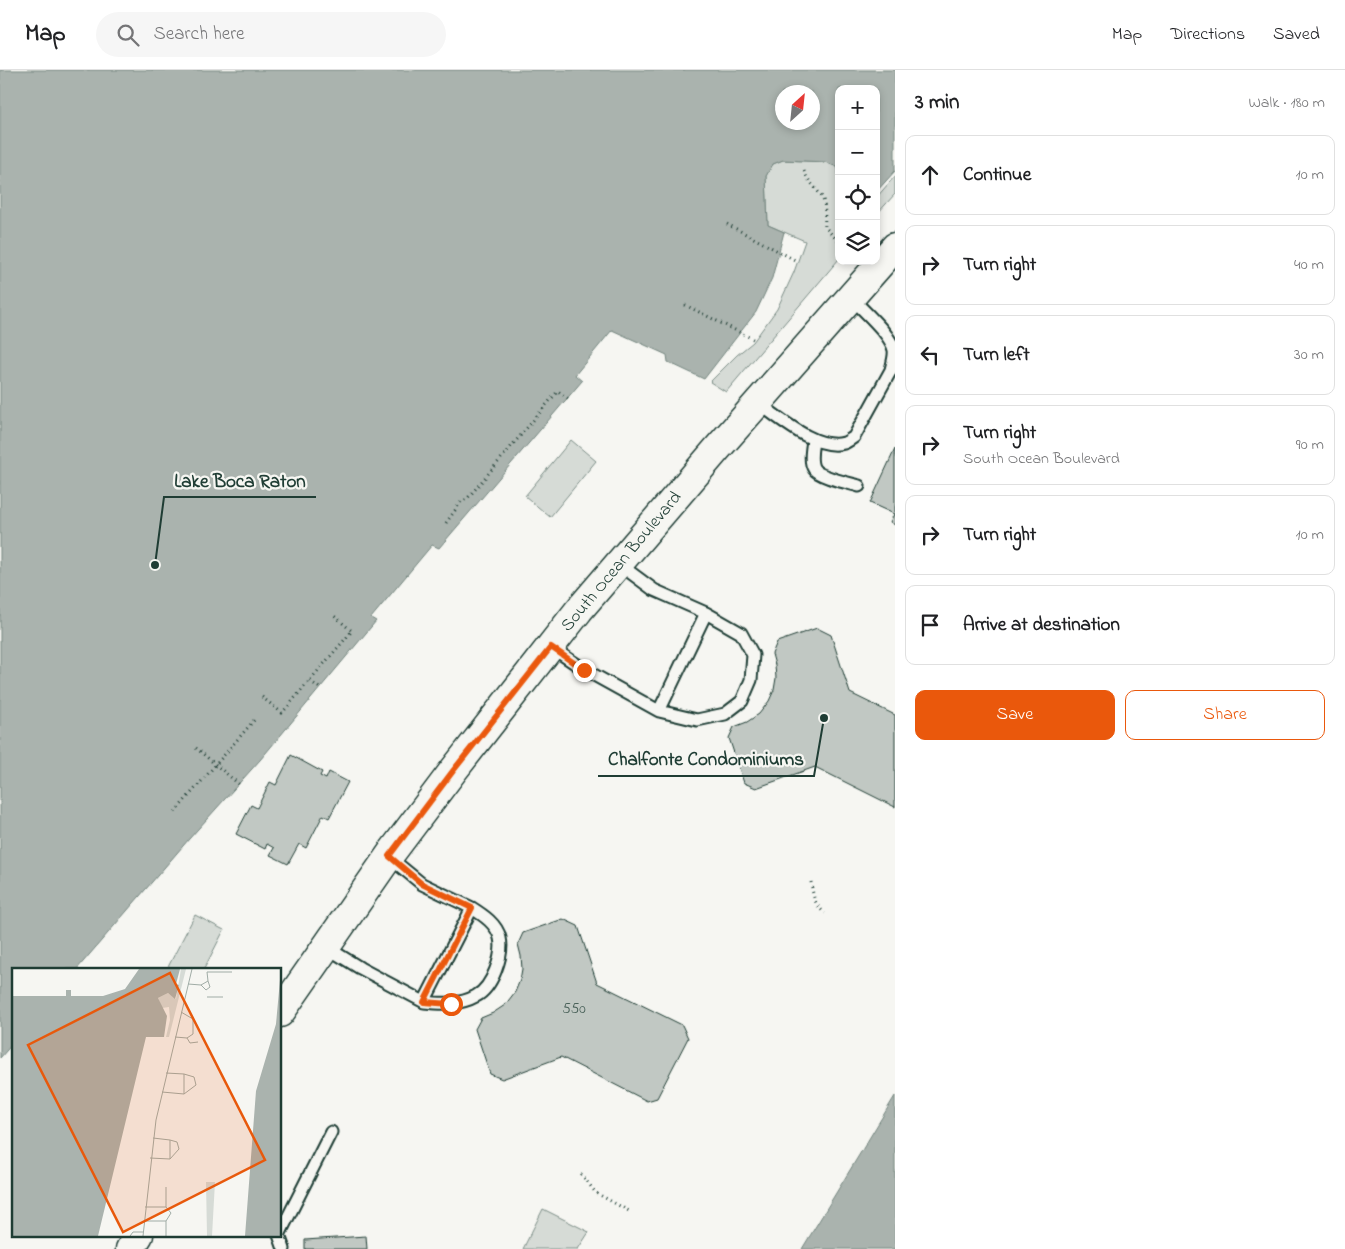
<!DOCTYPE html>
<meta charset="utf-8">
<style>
:root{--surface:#fff;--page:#f6f6f6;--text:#202124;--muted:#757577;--line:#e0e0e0;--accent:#ea580c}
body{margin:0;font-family:"Indie Flower",sans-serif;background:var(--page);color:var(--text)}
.controls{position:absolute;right:15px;top:15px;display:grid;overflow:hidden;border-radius:10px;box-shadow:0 2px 8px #0003}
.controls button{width:45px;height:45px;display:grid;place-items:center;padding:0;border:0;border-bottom:1px solid var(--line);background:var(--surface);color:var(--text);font:25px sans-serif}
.compass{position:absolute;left:775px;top:15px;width:45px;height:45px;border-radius:50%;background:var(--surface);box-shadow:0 2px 8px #0003;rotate:27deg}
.stop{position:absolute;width:15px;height:15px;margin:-11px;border:4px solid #ea580c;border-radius:50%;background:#fff}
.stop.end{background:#ea580c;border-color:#fff;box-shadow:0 1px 5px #0008}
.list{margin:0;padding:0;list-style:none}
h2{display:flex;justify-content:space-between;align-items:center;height:65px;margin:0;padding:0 20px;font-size:21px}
h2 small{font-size:16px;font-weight:400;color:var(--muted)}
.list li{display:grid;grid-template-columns:32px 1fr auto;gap:15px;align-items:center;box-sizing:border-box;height:80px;margin:0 10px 10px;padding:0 10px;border:1px solid var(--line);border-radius:10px}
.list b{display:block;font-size:19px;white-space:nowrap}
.list p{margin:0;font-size:16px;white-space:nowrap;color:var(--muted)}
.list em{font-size:16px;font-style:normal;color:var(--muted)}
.actions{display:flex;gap:10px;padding:15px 20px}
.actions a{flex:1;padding:11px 0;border:1px solid var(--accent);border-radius:10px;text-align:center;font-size:18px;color:var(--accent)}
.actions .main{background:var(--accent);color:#fff}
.icon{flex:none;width:28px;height:28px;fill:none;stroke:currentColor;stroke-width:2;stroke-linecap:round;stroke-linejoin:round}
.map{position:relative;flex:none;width:895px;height:1179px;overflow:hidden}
header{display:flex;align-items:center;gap:30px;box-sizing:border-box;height:70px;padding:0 25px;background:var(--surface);border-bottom:1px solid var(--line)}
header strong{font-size:24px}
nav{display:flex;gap:28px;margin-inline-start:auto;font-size:18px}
.search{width:350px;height:45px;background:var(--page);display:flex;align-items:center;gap:12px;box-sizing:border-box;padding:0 18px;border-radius:28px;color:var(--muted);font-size:19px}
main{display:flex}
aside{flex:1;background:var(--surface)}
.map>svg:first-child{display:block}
.green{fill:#d6dbd6;stroke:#7a8c85}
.water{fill:#aab3ae;stroke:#72847d;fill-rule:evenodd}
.building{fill:#c1c8c3;stroke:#1f3d34}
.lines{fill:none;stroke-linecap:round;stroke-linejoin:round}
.service-casing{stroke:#1f3d34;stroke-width:15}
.secondary-casing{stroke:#1f3d34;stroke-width:31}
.path{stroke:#1f3d34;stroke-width:3;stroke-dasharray:1 4;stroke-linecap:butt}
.service{stroke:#f6f6f2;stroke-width:11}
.secondary{stroke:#f6f6f2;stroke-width:28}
.route{stroke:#ea580c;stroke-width:6}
.labels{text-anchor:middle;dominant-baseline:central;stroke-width:4.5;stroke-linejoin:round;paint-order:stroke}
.number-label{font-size:15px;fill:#486058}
.street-label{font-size:18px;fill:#1f3d34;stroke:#f6f6f2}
.inset-road{fill:none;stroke:#a0aca6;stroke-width:1}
.view{fill:#e8590c;fill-opacity:0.15;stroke:#e8590c;stroke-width:2.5}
.inset-edge{fill:none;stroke:#1f3d34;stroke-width:2.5}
.leader{fill:none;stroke:#1f3d34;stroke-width:2}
.callout-dot{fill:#1f3d34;stroke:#f6f6f2;stroke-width:2}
.callout-label{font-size:19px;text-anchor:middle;font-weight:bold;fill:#1f3d34;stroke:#f6f6f2;stroke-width:4.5;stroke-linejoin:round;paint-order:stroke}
</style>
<header>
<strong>Map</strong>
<div class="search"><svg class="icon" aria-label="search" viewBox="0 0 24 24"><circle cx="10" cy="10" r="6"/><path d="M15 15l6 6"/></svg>Search here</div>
<nav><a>Map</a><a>Directions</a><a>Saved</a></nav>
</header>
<main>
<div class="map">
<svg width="895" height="1179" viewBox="0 0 895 1179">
<rect width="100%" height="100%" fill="#f6f6f2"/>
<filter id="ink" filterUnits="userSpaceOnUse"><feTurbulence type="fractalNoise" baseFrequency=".02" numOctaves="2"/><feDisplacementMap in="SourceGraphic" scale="10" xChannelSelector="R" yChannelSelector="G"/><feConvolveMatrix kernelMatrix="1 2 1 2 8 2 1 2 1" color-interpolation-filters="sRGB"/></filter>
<g filter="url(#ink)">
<path class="green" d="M783,90L826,92L838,97L839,189L726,322L710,312L737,285L753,272L777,239L794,202L805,171L768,155L766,106L773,94Z
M895,106V124L876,145V128Z
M571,370L596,391L550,447L525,426Z
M195,845L224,860L204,899H167Z
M543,1139L589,1162L578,1179H523Z"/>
<path class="water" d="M0,0H895V101L876,122V19H839V101L837,97L825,92L783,90L773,94L766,106L768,155L784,162L772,208L756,242L704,309L668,292L667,285L612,260L575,305L582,311L439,478L432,475L371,548L376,551L260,690L189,769L77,899H14V972L0,988ZM812,22V52H782V22Z
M895,1026V1179H802Z"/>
<path class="building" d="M895,379V455L890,452L894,444L870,433Z
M817,558L831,565L850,623L895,645V737L815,697L756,718L744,713L729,668L734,657L747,652L759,644L769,631L774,620L776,608L775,595L772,584L777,572Z
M291,685L322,702L320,706L326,709L329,702L348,712L329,748L323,745L306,778L299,774L288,794L270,785L274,778L267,774L265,779L236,764L251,735L257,738L270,712L276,715Z
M563,849L578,856L597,913L682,955L688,968L657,1028L647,1031L561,987L502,1009L490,1004L475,959L481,948L493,943L505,935L515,922L520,910L522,899L521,886L518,874L523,863Z
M366,1166L367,1179H305V1170Z"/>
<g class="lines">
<defs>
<path id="service" d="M758,333C780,348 816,381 844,373C847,372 851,369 854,367L891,300C892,294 895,287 894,280C890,263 863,241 851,227
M813,370C812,378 809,392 814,399C819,407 849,413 859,416
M551,577L585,600L659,641L706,543L654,520L619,494
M659,641L697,650L725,644L742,631L751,610L753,585L741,563L706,543
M326,877L360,898L424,932L472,838L422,814L389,787
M424,932C442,934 460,935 476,926C492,918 504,885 500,868C497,854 483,845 472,838
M280,1163L331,1062
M279,1165L284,1179"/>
<path id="secondary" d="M280,943L392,782L453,701L579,540L717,379L895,177
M130,1179L139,1165"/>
</defs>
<use href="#service" class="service-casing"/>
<use href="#secondary" class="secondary-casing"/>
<path class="path" d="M804,101C808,111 814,116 820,124C827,133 824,146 825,157L839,172
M727,154L795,190
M685,235L755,270
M446,453L461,432L467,429L558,321L570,330
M310,611L321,619
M262,627L282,643L352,561L333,545
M196,678L241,716
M175,742L256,648
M811,812C813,825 814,835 825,843
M581,1104L596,1123L629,1141"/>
<use href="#service" class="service"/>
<use href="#secondary" class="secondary"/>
</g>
</g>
<g class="lines" filter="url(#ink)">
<path class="route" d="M451,934L424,932L472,838L422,814L389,786L453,701L551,577L584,600"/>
</g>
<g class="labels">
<g class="number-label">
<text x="574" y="939">550</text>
</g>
<g class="street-label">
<text transform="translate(622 492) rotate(-50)">South Ocean Boulevard</text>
</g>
</g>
<g transform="translate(12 898)">
<rect width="269" height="269" fill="#f6f6f2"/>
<path d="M169,1H174L157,69H154L158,52L157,39L150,40L146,30L156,25L164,31ZM194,214H203L200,268H195Z" fill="#d6dbd6"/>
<path d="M127,1H168L164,16L167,17L163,31L156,25L146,30L155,48L152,69H134L86,268H0V28H54V22H59V28H91L113,21ZM269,1V268H233L244,123L264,56Z" fill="#aab3ae"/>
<path class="inset-road" d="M196,13L195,4H220M176,16L189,17L194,22L198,19L196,13L189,17M195,29H211M169,44L181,51V66L175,70M163,69L175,70L178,75L186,74M172,106L182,109L184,117L172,126M150,124L172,126V106L154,105M158,172L165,174L167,181L158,191M138,190L158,191V172L141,170M133,239H154M132,253H154M118,268L121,264H131M131,268L144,152L180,1M154,268V253L159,245L154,239V219"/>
<path class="view" d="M158,5L253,192L111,264L16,77Z"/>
<rect width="269" height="269" class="inset-edge"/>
</g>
<path class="leader" d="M155 495L164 427H316M824 648L814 706H598"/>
<g class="callout-dot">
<circle cx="155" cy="495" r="5"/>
<circle cx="824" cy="648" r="5"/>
</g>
<g class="callout-label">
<text x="240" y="417">Lake Boca Raton</text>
<text x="706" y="695">Chalfonte Condominiums</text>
</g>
</svg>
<div class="controls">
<button>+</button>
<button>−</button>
<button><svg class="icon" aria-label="locate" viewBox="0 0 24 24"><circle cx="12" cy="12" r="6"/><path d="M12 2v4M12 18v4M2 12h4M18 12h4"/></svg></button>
<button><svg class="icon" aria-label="layers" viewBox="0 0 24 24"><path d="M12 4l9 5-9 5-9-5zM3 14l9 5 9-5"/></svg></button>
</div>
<svg class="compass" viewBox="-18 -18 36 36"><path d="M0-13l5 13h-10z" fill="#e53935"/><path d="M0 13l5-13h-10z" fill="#757577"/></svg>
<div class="stop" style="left:451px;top:934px"></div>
<div class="stop end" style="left:584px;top:600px"></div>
</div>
<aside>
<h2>3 min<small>Walk · 180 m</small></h2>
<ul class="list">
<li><svg class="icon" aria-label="ahead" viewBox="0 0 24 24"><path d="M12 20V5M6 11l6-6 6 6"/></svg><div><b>Continue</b></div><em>10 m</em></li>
<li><svg class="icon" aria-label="right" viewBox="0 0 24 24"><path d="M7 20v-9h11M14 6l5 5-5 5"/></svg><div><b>Turn right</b></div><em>40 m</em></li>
<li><svg class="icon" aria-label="left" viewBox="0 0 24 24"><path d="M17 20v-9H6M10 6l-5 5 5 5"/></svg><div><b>Turn left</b></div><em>30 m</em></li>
<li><svg class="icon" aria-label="right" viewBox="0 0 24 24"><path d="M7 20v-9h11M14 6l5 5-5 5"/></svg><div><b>Turn right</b><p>South Ocean Boulevard</p></div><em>90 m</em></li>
<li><svg class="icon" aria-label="right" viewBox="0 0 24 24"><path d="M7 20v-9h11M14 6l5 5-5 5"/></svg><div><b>Turn right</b></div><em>10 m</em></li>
<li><svg class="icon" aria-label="arrive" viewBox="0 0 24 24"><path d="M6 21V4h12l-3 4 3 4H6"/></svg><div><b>Arrive at destination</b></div></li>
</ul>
<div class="actions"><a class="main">Save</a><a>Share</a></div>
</aside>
</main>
